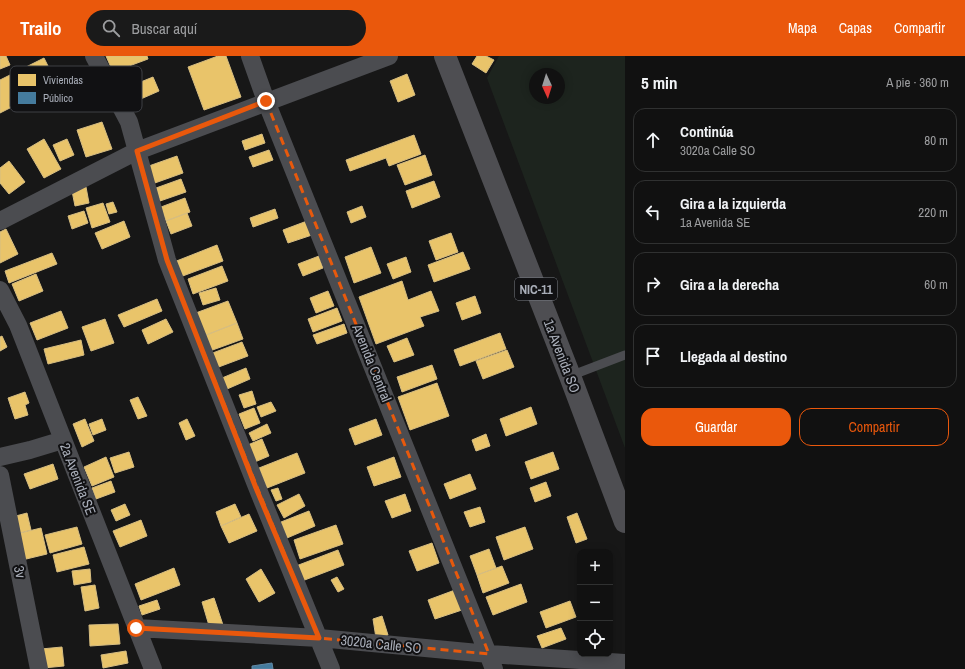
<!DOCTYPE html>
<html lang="es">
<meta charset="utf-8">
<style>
:root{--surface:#111;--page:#1a1a1a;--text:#f1f3f6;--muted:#9c9d9f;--line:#303131;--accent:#ea580c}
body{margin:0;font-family:"Archivo Narrow",sans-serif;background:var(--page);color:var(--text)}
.controls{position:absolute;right:12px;bottom:12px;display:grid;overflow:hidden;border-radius:8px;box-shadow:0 2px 10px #0003}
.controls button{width:36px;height:36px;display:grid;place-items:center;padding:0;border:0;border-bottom:1px solid var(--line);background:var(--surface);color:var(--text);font:20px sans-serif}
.compass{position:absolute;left:529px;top:12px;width:36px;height:36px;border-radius:50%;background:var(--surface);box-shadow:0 2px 10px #0003;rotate:176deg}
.stop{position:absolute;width:12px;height:12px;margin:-9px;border:3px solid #ea580c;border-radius:50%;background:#fff}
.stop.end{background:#ea580c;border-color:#fff;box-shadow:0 1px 4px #0008}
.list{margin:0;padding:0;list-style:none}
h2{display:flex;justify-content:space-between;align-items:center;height:52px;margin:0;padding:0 16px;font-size:17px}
h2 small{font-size:13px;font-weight:400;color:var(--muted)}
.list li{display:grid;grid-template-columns:26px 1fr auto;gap:12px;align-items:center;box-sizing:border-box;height:64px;margin:0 8px 8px;padding:0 8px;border:1px solid var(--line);border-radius:12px}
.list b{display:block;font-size:15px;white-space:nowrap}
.list p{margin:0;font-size:13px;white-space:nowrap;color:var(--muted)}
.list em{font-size:13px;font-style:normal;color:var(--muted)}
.actions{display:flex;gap:8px;padding:12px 16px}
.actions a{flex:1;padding:9px 0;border:1px solid var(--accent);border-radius:12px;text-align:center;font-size:14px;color:var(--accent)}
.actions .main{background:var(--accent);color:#fff}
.icon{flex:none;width:22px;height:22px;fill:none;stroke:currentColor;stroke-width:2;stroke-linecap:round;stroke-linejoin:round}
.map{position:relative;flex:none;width:625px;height:613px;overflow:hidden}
header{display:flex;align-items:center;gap:24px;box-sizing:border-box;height:56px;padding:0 20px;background:var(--accent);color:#fff}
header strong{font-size:19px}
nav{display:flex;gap:22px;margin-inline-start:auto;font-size:14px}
.search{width:280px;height:36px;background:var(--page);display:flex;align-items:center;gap:10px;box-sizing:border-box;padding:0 14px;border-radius:22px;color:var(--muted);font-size:15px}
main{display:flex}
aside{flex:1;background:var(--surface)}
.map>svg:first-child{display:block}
.green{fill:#1d241e;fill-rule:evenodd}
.homes{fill:#e9c46a;stroke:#d6bd81}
.public{fill:#457b9d;stroke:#638aa5}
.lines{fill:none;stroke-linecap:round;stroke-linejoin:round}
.service{stroke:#4b4c50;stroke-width:9}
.minor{stroke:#4b4c50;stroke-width:18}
.trunk{stroke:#4e4e52;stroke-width:22}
.route{stroke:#ea580c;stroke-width:5}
.marked{fill:none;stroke:#e8590c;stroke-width:3;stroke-dasharray:8 5;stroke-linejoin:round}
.labels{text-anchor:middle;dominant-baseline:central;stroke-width:4;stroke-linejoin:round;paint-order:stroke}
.shield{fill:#111113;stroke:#7b7e86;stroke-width:1}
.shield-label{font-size:13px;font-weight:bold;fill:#a8adb8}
.street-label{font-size:14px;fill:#a8adb8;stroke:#111113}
.key{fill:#111113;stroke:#3e4045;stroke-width:1}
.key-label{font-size:11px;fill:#a8adb8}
</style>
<header>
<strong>Trailo</strong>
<div class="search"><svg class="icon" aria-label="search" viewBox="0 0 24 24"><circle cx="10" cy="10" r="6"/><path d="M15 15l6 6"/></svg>Buscar aquí</div>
<nav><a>Mapa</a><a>Capas</a><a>Compartir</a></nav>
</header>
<main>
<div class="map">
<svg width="625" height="613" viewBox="0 0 625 613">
<rect width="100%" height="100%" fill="#171717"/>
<path class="green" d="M499,0H625V392L487,22ZM535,18H559V42H535Z"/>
<path class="homes" d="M0,0H6L10,9L0,13Z
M106,0H147L148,3L113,16Z
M218,0H226L241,41L204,54L188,11Z
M477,0H486L494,4L486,17L472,8Z
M44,2L57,28L0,57V24Z
M407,18L415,39L398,46L390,25Z
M153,21L159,35L127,49L121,34Z
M102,66L112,93L86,101L77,74Z
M262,78L265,87L245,94L242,85Z
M414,79L421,98L389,110L386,102L350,115L346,104Z
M44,83L61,113L44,122L27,93Z
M67,83L74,99L60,105L53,89Z
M269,94L273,104L253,111L249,101Z
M425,99L432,119L405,129L397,109Z
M177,100L183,117L152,128L146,111Z
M9,105L25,126L9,138L0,127V112Z
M181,123L186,136L160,145L156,132Z
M434,125L440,141L412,152L406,135Z
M86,131L89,147L75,150L72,135Z
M185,142L190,156L166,165L161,151Z
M113,146L117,156L109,158L106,148Z
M103,147L110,166L92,172L86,152Z
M362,150L366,161L351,167L347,156Z
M275,153L278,162L253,171L250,162Z
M84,155L88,167L72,173L68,160Z
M187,157L192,170L171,178L166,165Z
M124,165L130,181L102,193L95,177Z
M307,165L312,179L288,187L283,174Z
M6,173L18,198L0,207V176Z
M451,177L458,196L436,204L429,185Z
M217,189L223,205L180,221L174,206Z
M371,191L381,217L354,227L345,201Z
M463,196L470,213L434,226L428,209Z
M52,197L57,208L9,227L5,215Z
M319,200L323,212L303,220L298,208Z
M406,201L411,216L393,223L387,208Z
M222,210L228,225L193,238L188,223Z
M36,218L43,235L19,245L12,228Z
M402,225L408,244L431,235L439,255L420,261L424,270L376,288L359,241Z
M216,232L220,244L203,249L199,237Z
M328,235L334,250L316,257L310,242Z
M475,240L481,257L462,264L456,247Z
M157,243L162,255L124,271L118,259Z
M228,245L237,267L201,281L193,258Z
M337,252L342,265L313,276L308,263Z
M61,255L68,272L37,284L30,267Z
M105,263L114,287L91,295L82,271Z
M166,263L173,276L148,288L142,274Z
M237,267L243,283L207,296L201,281Z
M344,268L347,277L317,288L313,279Z
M500,277L506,293L460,310L454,294Z
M2,280L7,291L0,295V281Z
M407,282L414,299L394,306L387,290Z
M81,284L84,299L48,308L44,293Z
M242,286L248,300L216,312L210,298Z
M507,294L514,311L483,323L476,305Z
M432,309L437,323L402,336L397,321Z
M246,312L250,323L227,333L222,322Z
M437,327L449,360L410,374L398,341Z
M252,335L256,348L244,352L239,339Z
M25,336L29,347L25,349L28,359L15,363L8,342Z
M138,341L147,360L138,363L130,344Z
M271,346L276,355L261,361L257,351Z
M531,351L537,368L506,380L500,363Z
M254,352L260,367L245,373L239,358Z
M85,363L94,385L82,391L73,368Z
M102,363L106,374L93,379L89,368Z
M187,363L195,380L186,384L179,367Z
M376,363L382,379L355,389L349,373Z
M267,368L271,377L253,385L249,377Z
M486,378L490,390L476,395L472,384Z
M262,383L269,400L250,408L243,391Z
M129,396L134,411L115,417L110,402Z
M553,396L559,413L531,423L525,406Z
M297,397L305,417L267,432L259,412Z
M106,401L114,421L92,430L84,411Z
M394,401L401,421L374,430L367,411Z
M53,408L58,423L30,433L24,418Z
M470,418L476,433L450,443L444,428Z
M111,425L115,436L96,443L92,432Z
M546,426L551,440L535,446L530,432Z
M278,432L282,443L276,445L271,434Z
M299,438L305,450L284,462L277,449Z
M405,438L411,455L392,462L385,445Z
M125,448L130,459L116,465L111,454Z
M235,448L241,461L221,470L216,456Z
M480,451L485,466L470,471L464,456Z
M309,455L315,470L287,482L281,466Z
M27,457L31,474L16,478L12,461Z
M577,457L587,483L576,487L567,461Z
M249,458L257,475L229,487L221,470Z
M141,464L147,480L120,491L113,475Z
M336,469L343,488L300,503L294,484Z
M77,471L82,488L50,497L45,479Z
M525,471L533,493L504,504L496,481Z
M41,472L47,498L22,504L16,478Z
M432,487L439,507L417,515L409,495Z
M84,491L89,508L57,516L53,499Z
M489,493L496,512L477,519L470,500Z
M338,494L344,509L302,525L296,510Z
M502,510L509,527L483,537L477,519Z
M174,512L180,529L141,544L135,528Z
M90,513L91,526L74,529L72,515Z
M261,513L275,537L259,546L246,523Z
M337,521L344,533L338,536L331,524Z
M521,528L527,546L493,559L486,541Z
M95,529L99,552L85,555L81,531Z
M455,534L462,554L435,563L428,544Z
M214,542L223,569L210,573L202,546Z
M157,544L160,553L142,559L139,550Z
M570,545L576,561L546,572L540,556Z
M382,560L388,579L376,582L373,563Z
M118,568L120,588L90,590L89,569Z
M561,572L566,583L542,592L537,580Z
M62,591L64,610L43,612L41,593Z
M126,595L128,607L103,612L101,599Z"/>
<path class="public" d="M272,607L273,613H252V610Z"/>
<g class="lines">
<path class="service" d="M570,320L625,299"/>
<path class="minor" d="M94,0L129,66L167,204L257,431L331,613
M250,0L266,45L494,613
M0,165L137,95L389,0
M0,234L18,269L153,613
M0,401L30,394L63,384
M0,419L39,613
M136,572L319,582L489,598L625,607"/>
<path class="trunk" d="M445,0L570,320L625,466"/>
</g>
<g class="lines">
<path class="route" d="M136,572L319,582L256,432L167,204L137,95L266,45"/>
</g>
<path class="marked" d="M266,45L489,598L319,582L257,431L167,204L137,95Z"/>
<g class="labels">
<rect class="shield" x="515" y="222" width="42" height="22" rx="3"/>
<g class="shield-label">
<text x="536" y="233">NIC-11</text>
</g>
<g class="street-label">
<text transform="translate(562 300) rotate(69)">1a Avenida SO</text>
<text transform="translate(372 307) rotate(68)">Avenida Central</text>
<text transform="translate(78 423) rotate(69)">2a Avenida SE</text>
<text transform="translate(20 516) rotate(78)">3v</text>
<text transform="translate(381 588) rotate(6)">3020a Calle SO</text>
</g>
</g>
<rect x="10" y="10" width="132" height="46" rx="6" class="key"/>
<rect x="18" y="18" width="18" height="12" fill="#e9c46a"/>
<rect x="18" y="36" width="18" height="12" fill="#457b9d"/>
<g class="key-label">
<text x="43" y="28">Viviendas</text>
<text x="43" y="46">Público</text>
</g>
</svg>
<div class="controls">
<button>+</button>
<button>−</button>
<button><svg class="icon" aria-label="locate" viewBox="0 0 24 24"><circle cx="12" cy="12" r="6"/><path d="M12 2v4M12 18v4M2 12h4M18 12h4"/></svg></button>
</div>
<svg class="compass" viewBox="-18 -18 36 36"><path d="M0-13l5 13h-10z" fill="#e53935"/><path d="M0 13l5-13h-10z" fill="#9c9d9f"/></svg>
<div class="stop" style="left:136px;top:572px"></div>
<div class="stop end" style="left:266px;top:45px"></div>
</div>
<aside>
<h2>5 min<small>A pie · 360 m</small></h2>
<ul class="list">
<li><svg class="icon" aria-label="ahead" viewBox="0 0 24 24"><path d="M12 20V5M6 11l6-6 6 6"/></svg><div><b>Continúa</b><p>3020a Calle SO</p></div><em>80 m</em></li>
<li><svg class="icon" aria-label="left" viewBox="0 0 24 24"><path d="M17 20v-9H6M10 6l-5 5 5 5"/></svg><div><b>Gira a la izquierda</b><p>1a Avenida SE</p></div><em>220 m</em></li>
<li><svg class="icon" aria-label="right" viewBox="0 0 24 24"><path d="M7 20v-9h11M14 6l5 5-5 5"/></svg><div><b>Gira a la derecha</b></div><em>60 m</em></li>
<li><svg class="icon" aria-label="arrive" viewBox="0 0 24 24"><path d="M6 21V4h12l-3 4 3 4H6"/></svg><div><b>Llegada al destino</b></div></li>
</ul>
<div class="actions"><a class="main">Guardar</a><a>Compartir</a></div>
</aside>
</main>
